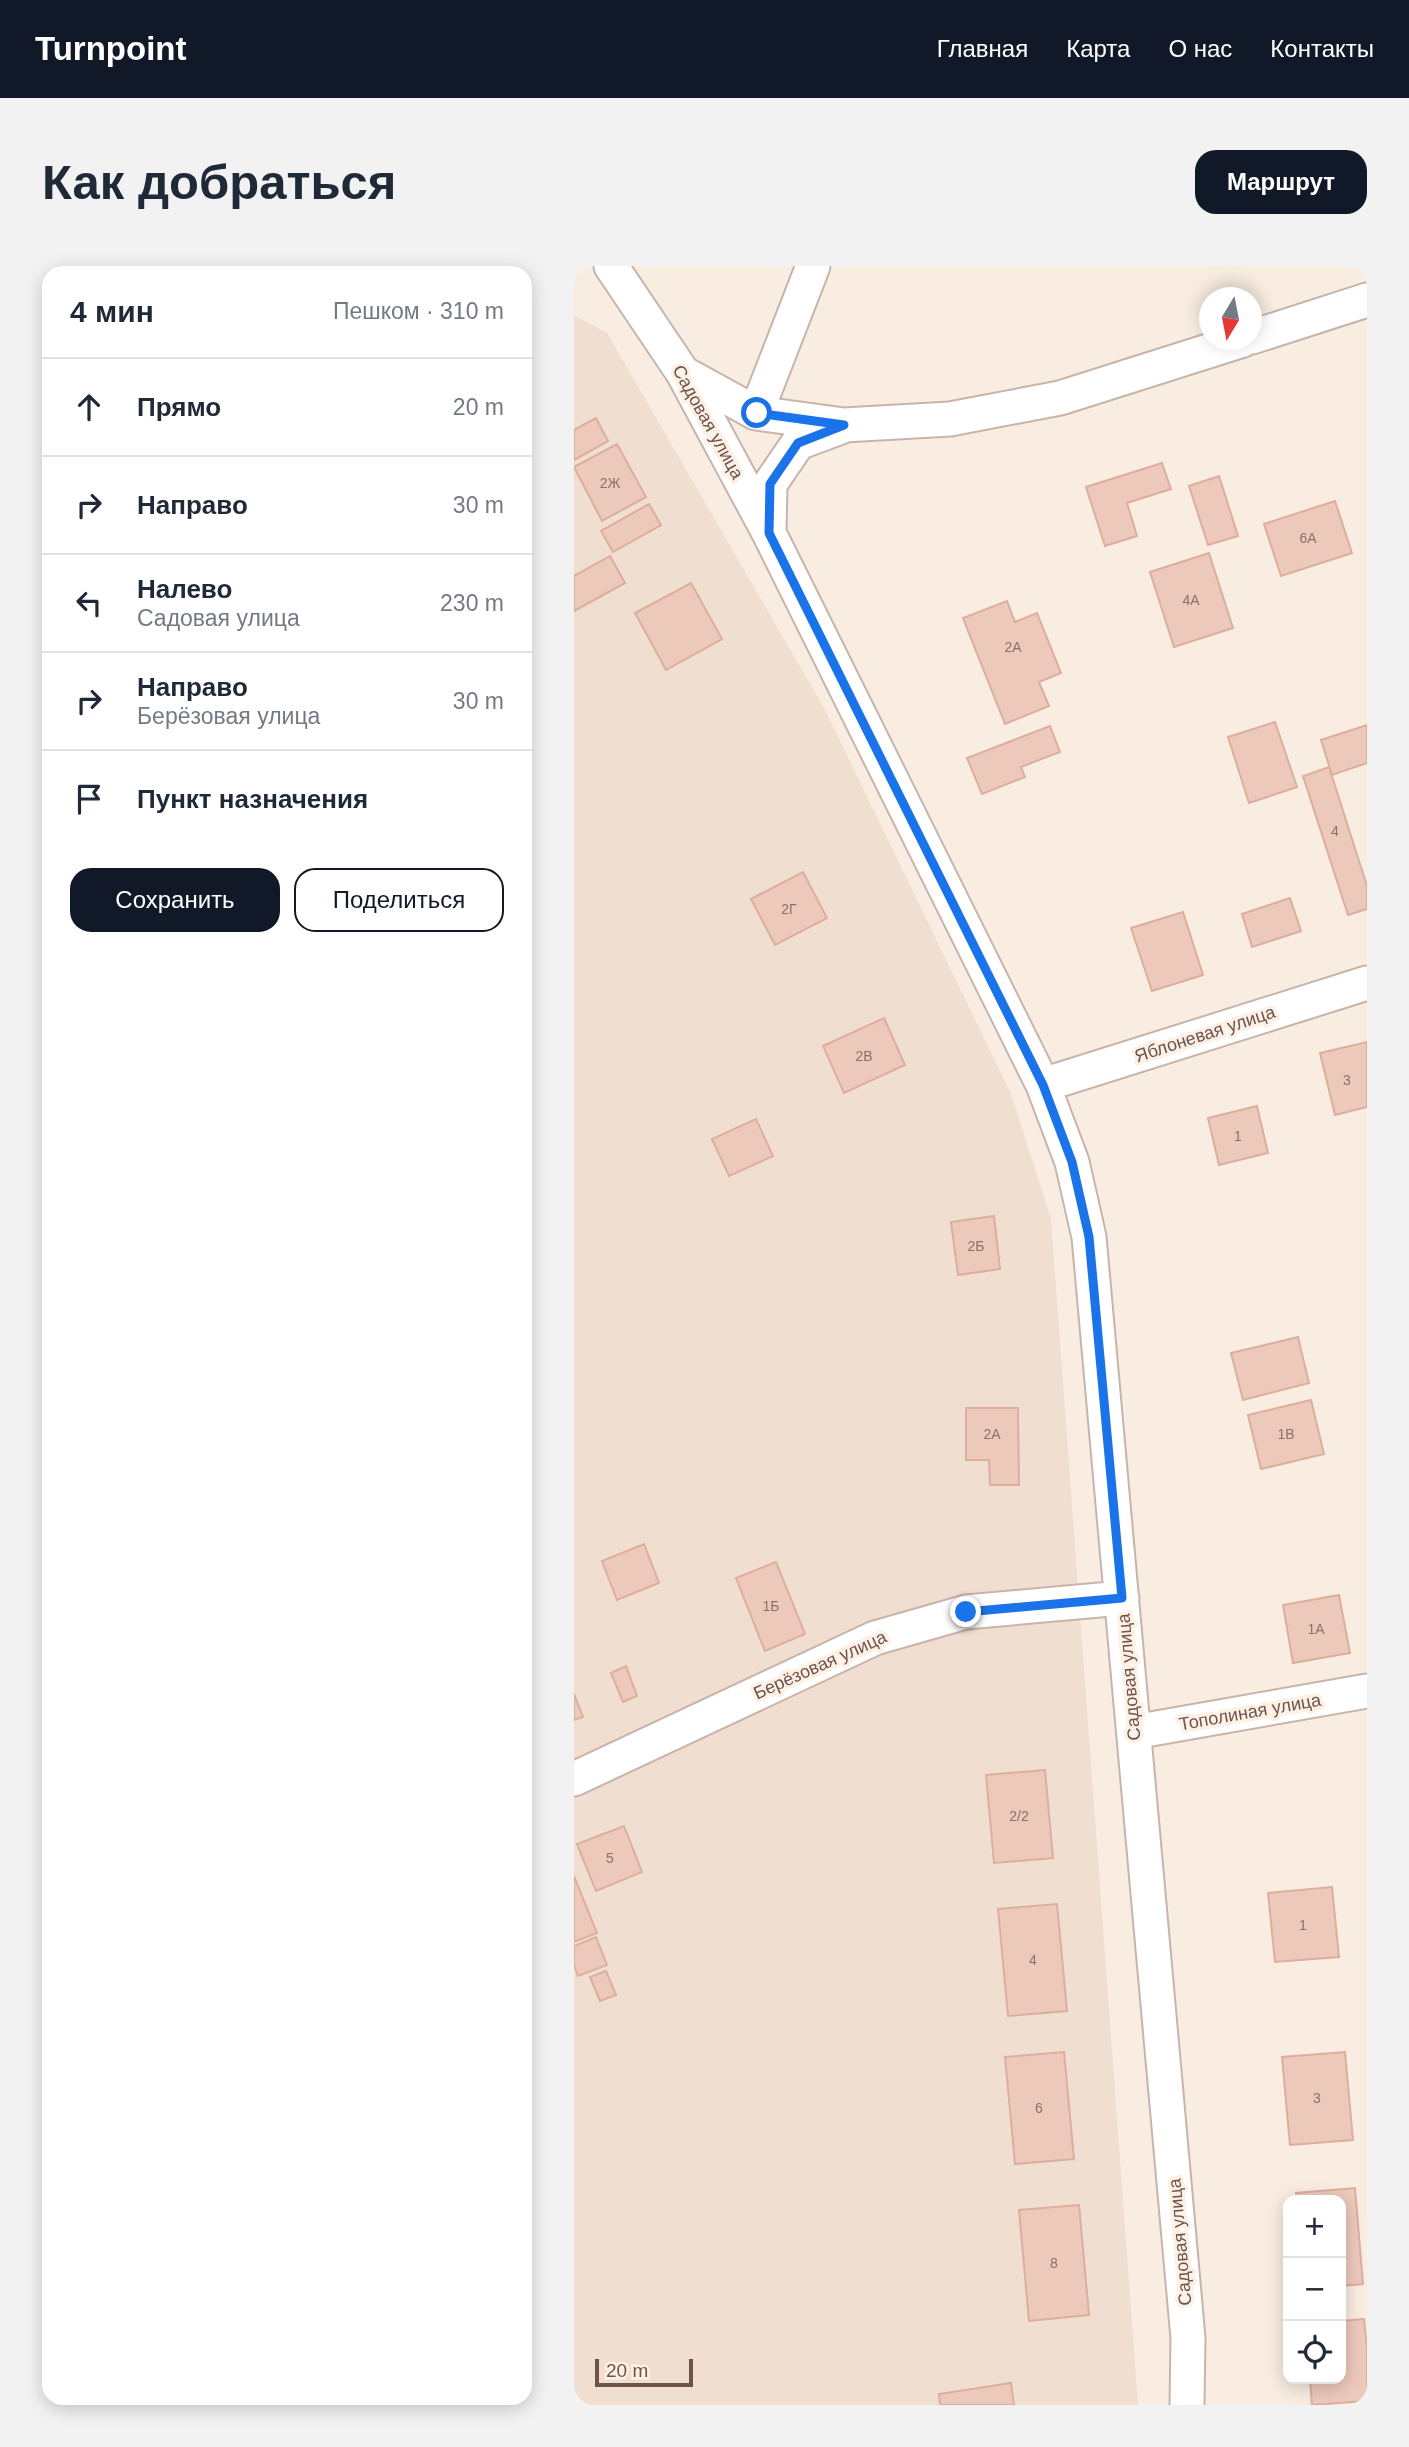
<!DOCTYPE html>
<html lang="ru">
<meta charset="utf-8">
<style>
:root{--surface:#fff;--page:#f2f2f3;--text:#1f2937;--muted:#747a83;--line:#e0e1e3;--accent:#111827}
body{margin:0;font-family:Helvetica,sans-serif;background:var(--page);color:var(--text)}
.controls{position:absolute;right:21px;bottom:21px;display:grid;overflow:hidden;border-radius:14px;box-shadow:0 4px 18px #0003}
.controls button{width:63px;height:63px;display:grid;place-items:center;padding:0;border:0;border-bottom:2px solid var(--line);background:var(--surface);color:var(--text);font:35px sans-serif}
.compass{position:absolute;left:625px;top:21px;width:63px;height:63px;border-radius:50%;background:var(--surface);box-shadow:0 4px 18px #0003;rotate:190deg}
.scale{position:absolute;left:21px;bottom:18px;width:98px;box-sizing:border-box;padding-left:7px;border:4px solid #6e534b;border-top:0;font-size:19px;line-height:24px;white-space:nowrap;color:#6e534b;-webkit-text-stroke:5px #fdf1e6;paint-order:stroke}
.stop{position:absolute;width:21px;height:21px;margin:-16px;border:5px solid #1a73e8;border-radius:50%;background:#fff}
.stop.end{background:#1a73e8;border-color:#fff;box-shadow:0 2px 7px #0008}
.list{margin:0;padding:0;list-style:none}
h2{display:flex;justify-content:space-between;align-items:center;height:91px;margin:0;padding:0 28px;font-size:30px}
h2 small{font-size:23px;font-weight:400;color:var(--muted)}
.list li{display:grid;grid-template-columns:46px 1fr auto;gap:21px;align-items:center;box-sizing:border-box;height:98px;padding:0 28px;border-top:2px solid var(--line)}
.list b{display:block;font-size:26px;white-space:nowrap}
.list p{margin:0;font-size:23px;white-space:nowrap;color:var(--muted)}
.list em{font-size:23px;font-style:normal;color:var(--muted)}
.actions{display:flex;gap:14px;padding:21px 28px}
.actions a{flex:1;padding:16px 0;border:2px solid var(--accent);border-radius:21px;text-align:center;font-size:24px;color:var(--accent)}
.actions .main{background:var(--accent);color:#fff}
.icon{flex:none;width:38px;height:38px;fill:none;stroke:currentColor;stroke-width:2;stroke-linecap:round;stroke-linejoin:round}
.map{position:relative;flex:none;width:793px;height:2139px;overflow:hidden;border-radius:21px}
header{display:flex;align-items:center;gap:42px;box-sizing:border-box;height:98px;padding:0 35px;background:var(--accent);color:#fff}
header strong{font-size:33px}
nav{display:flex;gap:38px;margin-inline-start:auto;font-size:24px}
.intro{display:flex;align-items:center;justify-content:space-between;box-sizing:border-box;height:168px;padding:0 42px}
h1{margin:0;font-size:49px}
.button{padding:18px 32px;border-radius:21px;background:var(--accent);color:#fff;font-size:24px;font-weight:700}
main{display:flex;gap:42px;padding:0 42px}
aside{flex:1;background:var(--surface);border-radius:21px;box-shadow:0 4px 18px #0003}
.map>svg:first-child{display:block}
.residential{fill:#f0ded0}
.building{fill:#ecc9bb;stroke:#ddae9d;stroke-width:2}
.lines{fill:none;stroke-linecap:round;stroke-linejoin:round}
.minor-casing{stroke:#c8b4aa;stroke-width:37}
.minor{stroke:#fff;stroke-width:33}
.route{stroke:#1a73e8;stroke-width:9}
.labels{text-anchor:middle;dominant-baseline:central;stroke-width:7;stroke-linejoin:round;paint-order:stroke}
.number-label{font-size:14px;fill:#8e7067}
.street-label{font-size:18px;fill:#6e534b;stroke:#fdf1e6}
</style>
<header>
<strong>Turnpoint</strong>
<nav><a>Главная</a><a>Карта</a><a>О нас</a><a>Контакты</a></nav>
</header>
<div class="intro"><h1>Как добраться</h1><a class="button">Маршрут</a></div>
<main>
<aside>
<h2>4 мин<small>Пешком · 310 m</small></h2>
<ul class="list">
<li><svg class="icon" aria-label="ahead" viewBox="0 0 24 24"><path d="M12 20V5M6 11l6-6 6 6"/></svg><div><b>Прямо</b></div><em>20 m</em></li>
<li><svg class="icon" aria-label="right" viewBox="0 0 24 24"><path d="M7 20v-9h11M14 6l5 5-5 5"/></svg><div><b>Направо</b></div><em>30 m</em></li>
<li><svg class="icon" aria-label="left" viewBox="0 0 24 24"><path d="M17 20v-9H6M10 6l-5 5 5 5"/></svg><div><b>Налево</b><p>Садовая улица</p></div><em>230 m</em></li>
<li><svg class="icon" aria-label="right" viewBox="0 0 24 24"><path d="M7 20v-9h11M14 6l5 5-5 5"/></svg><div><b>Направо</b><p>Берёзовая улица</p></div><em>30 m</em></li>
<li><svg class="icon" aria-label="arrive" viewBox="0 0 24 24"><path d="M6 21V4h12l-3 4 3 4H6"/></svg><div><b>Пункт назначения</b></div></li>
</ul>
<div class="actions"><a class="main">Сохранить</a><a>Поделиться</a></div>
</aside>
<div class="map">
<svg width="793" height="2139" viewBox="0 0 793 2139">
<rect width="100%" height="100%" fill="#f9ede1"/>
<path class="residential" d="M0,49L33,67L251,444L437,828L477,953L564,2139H0Z"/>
<path class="building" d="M22,152L34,175L0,194V164Z
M43,178L72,231L28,255L0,201Z
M588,197L597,223L553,237L563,270L531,280L512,221Z
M645,210L664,270L634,279L615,220Z
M761,235L778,287L707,310L690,258Z
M75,238L87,259L39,286L27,265Z
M635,287L659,362L600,381L576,306Z
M36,290L51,317L0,345V310Z
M117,317L148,373L92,404L61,347Z
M433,335L441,356L463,347L487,407L465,416L475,440L431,458L389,352Z
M701,456L723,521L675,537L654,471Z
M793,459V497L758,509L747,474Z
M476,460L486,486L447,501L451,511L408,528L393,492Z
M755,501L793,620V643L774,649L729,510Z
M229,606L253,652L201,679L177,633Z
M716,632L727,665L678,681L668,648Z
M609,646L629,709L578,725L557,662Z
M310,752L331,799L270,827L249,780Z
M793,776V841L761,849L746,787Z
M683,840L694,887L645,899L634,852Z
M182,853L199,890L155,910L138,873Z
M420,950L426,1003L384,1009L377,956Z
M724,1071L735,1117L669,1134L657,1087Z
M737,1134L750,1188L687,1203L674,1149Z
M392,1142H444L445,1219H416L415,1194H392Z
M70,1278L85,1317L43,1334L28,1295Z
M202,1296L231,1368L191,1385L162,1312Z
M765,1329L776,1387L719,1397L709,1339Z
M52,1400L63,1430L49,1436L37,1407Z
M0,1428L9,1451L0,1454Z
M471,1504L479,1592L420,1597L412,1509Z
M50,1560L68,1606L22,1625L3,1578Z
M0,1610L23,1667L0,1676Z
M758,1621L765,1691L701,1696L694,1627Z
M483,1638L493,1745L434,1750L424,1643Z
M22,1671L33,1699L4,1710L0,1699V1680Z
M32,1705L42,1729L26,1735L16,1711Z
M490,1786L500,1893L441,1898L431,1791Z
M771,1786L779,1874L716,1879L708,1791Z
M781,1922L789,2018L767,2020V1934H723L722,1927Z
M505,1939L515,2049L455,2055L445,1944Z
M790,2053L793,2083V2135L738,2139L736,2113H767V2055Z
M437,2117L440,2139H366L365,2128Z"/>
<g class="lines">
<defs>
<path id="minor" d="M37,0L109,107L195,267L469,819L498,896L515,971L614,2072L613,2139
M678,71L793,34
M109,107L182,147L270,159L376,153L486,132L669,74
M182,147L239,0
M195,265L196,218L224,177L267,161
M469,819L793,717
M560,1466L793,1425
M0,1513L301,1372L392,1346L548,1332"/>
</defs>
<use href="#minor" class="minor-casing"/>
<use href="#minor" class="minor"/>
</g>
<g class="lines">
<path class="route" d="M183,147L270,159L224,177L196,218L195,267L469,819L498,896L515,971L548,1332L392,1346"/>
</g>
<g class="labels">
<g class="number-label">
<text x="36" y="217">2Ж</text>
<text x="734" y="272">6А</text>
<text x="617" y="334">4А</text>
<text x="439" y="381">2А</text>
<text x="761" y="565">4</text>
<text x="215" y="643">2Г</text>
<text x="290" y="790">2В</text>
<text x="773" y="814">3</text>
<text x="664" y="870">1</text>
<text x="402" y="980">2Б</text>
<text x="418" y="1168">2А</text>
<text x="712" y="1168">1В</text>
<text x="197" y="1340">1Б</text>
<text x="742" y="1363">1А</text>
<text x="445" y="1550">2/2</text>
<text x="36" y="1592">5</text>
<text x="729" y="1659">1</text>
<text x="459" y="1694">4</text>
<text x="743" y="1832">3</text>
<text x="465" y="1842">6</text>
<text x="480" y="1997">8</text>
</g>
<g class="street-label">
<text transform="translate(134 156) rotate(61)">Садовая улица</text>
<text transform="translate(631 768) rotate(-18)">Яблоневая улица</text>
<text transform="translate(246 1399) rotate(-24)">Берёзовая улица</text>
<text transform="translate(555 1411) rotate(-95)">Садовая улица</text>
<text transform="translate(676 1446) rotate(-10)">Тополиная улица</text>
<text transform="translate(606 1976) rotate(-95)">Садовая улица</text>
</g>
</g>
</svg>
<div class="controls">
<button>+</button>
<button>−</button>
<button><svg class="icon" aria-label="locate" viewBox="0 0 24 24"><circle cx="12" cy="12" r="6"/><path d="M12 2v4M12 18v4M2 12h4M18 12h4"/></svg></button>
</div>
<svg class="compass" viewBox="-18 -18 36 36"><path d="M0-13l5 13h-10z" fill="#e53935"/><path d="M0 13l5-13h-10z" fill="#747a83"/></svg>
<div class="scale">20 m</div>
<div class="stop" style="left:183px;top:147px"></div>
<div class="stop end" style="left:392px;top:1346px"></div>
</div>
</main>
